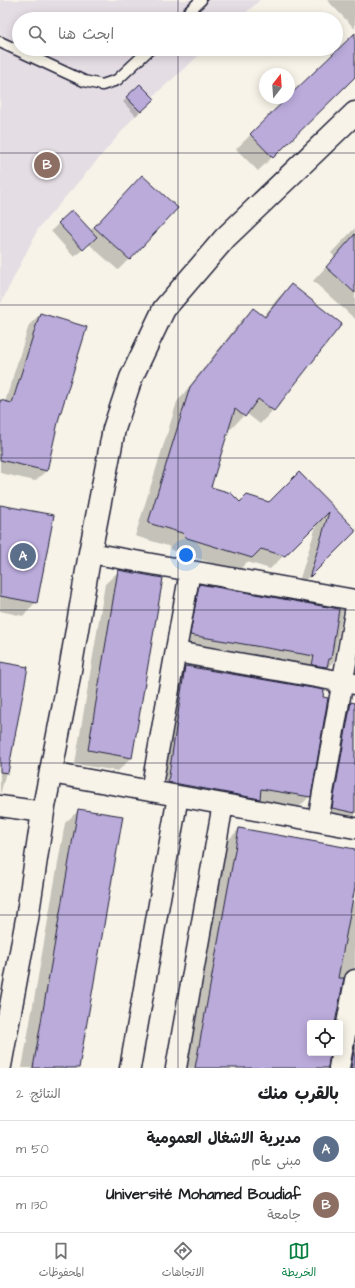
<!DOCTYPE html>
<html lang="ar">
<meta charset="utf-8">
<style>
:root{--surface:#fff;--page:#f2f2f2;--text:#202124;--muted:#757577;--line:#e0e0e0;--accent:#0b8043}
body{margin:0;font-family:"Architects Daughter","Playpen Sans Arabic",sans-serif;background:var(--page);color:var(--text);direction:rtl}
.controls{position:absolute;right:12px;bottom:12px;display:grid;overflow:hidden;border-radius:4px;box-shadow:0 2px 10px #0003}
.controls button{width:36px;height:36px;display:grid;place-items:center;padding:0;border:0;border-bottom:1px solid var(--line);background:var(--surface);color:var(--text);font:20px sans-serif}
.compass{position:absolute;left:259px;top:68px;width:36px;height:36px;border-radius:50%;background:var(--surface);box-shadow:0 2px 10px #0003;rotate:17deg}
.you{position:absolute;left:186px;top:555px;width:14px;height:14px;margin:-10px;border:3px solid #fff;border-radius:50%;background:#1a73e8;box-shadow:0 0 0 6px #1a73e833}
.badge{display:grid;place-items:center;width:26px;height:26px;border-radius:50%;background:var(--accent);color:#fff;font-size:13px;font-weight:700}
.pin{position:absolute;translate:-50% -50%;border:2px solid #fff;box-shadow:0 1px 4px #0006}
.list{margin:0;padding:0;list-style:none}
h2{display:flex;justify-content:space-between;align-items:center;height:52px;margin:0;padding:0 16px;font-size:17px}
h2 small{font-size:13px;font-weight:400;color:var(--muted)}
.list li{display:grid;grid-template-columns:26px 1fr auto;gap:12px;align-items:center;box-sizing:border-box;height:56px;padding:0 16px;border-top:1px solid var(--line)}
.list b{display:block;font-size:15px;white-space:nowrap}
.list p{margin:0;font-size:13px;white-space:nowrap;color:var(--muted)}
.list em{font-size:13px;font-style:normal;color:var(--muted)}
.icon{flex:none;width:22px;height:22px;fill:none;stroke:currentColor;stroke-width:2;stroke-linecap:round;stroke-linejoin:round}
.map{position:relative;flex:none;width:355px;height:1068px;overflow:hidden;direction:ltr}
.search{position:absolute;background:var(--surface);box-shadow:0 2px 10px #0003;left:12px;right:12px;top:12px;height:44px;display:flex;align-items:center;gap:10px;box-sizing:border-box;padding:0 14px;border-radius:22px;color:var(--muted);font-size:15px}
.sheet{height:164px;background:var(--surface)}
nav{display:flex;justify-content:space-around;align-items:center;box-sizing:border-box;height:56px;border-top:1px solid var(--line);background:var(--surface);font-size:11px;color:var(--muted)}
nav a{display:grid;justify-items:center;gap:2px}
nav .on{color:var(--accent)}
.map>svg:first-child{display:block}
.built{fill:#e5dde4}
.shadow{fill:#0003}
.building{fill:#baabdb;stroke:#22223b}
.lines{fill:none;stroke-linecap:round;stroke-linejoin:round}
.service-casing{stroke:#22223b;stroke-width:13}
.minor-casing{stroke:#22223b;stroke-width:23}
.secondary-casing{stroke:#22223b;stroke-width:25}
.service{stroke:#f7f3e8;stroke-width:10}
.minor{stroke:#f7f3e8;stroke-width:20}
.secondary{stroke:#f7f3e8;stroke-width:22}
.grid{fill:none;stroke:#22223b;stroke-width:1;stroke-opacity:0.55}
</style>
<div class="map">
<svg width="355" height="1068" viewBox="0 0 355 1068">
<rect width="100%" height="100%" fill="#f7f3e8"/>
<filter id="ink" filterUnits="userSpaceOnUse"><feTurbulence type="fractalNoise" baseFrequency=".025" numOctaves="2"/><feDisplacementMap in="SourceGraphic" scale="8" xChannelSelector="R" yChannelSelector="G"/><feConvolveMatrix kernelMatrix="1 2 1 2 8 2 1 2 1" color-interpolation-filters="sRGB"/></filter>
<g filter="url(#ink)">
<path class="built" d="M0,0H260L239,19H19V49H206L148,101L38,229L0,305Z"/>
<path class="shadow" d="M327,0H355V29Z
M355,34V76L258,171L236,149Z
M140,85L153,99L136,116L123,102Z
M142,176L129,259L118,270L89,244L74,257L51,231L59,223L90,231Z
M355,228V319L313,281L335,257L331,253Z
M291,285L341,324L273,410L260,424L246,413L231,429L229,427L210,487L240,503H269L299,474L355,530L297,588L317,523L270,569L247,562L238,571L173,551L168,546L135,536L177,402L240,322L253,309L263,317L278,298Z
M40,314L58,418L47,470L35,481L0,473V401L5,402L29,325Z
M0,506L36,602L23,616L0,611Z
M119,571L131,758L118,771L75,764L105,584Z
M200,585L343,610L334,661L320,675L178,648L186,598Z
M0,663L13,741H14L0,795Z
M185,667L310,796L296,810L155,796L172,680Z
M351,703L355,704V828L319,821L338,717Z
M79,810L78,1068H22L65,823Z
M239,829L355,850V881L351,902H355V996L349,985L343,982L329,1023H310V1053H329L327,1068H185L226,842Z
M355,1042V1068H340L343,1055Z"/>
<path class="building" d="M355,33V77L273,158L250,134L287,98H289V96Z
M140,84L155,99L141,112L126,97Z
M142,175L178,208L130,260L94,227Z
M72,210L97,237L83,250L58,223Z
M355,234V293L326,267Z
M291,284L342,324L274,411L258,399L245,417L235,409L211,487L231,493L240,502L247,495L269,502L299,472L355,529V532L309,578L329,512L285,556L261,549L252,558L187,538L182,533L148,523L190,387L253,308L265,317Z
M40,313L87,327L59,418L47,471L0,460V400L12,403Z
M0,505L54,515L37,603L0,596Z
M118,570L163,578L132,758L88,750Z
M199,584L339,609L331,659H329L327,667L312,665L314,656L190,635Z
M0,662L28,667L8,773L0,772Z
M185,666L324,690L323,697L328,698L311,797L261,789L260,799L168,782Z
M351,702L355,703V813L332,808Z
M78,809L123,816L79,1068H33Z
M239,828L355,849V887L338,978H344L335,1023H310V1053H330L328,1068H195Z
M355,1044V1068H351Z"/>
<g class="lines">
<defs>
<path id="service" d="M181,19L201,0
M0,42L84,81L102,85L117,80L150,49"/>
<path id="minor" d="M90,553L355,600
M176,652L355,684
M51,773L355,828
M151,791L190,571
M0,806L43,812
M318,821L355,612
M130,1068L178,796
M176,1068L223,804
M339,1068L355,980"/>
<path id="secondary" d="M0,1066L27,919L43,812L66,694L90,553L114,429L131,378L164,309L225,238L355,113"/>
</defs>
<use href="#service" class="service-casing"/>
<use href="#minor" class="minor-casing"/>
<use href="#secondary" class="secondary-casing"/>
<use href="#service" class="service"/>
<use href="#minor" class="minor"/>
<use href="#secondary" class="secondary"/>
</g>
</g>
<path class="grid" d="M178,0V19M178,49V1068M0,153H355M0,305H355M0,458H355M0,610H355M0,763H355M0,915H355"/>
</svg>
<div class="controls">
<button><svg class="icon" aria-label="locate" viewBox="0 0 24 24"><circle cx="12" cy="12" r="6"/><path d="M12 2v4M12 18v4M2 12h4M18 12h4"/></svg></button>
</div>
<svg class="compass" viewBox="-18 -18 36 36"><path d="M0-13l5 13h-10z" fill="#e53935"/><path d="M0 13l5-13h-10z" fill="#757577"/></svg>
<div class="you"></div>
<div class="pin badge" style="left:23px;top:556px;background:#5c6f8a">A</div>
<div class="pin badge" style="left:47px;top:165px;background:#8d6e63">B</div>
<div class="search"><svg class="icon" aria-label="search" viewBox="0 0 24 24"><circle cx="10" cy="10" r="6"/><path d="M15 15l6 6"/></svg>ابحث هنا</div>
</div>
<section class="sheet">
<h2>بالقرب منك<small>النتائج: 2</small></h2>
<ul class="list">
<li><span class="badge" style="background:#5c6f8a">A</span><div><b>مديرية الاشغال العمومية</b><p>مبنى عام</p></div><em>50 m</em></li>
<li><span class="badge" style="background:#8d6e63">B</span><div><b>Université Mohamed Boudiaf</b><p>جامعة</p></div><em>130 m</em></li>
</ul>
</section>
<nav>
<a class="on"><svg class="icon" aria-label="map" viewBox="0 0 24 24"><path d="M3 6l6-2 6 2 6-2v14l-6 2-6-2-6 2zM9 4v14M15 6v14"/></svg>الخريطة</a>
<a><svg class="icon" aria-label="directions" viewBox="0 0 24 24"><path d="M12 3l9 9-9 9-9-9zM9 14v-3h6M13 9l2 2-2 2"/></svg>الاتجاهات</a>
<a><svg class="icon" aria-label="saved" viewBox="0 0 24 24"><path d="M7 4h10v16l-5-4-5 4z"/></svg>المحفوظات</a>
</nav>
